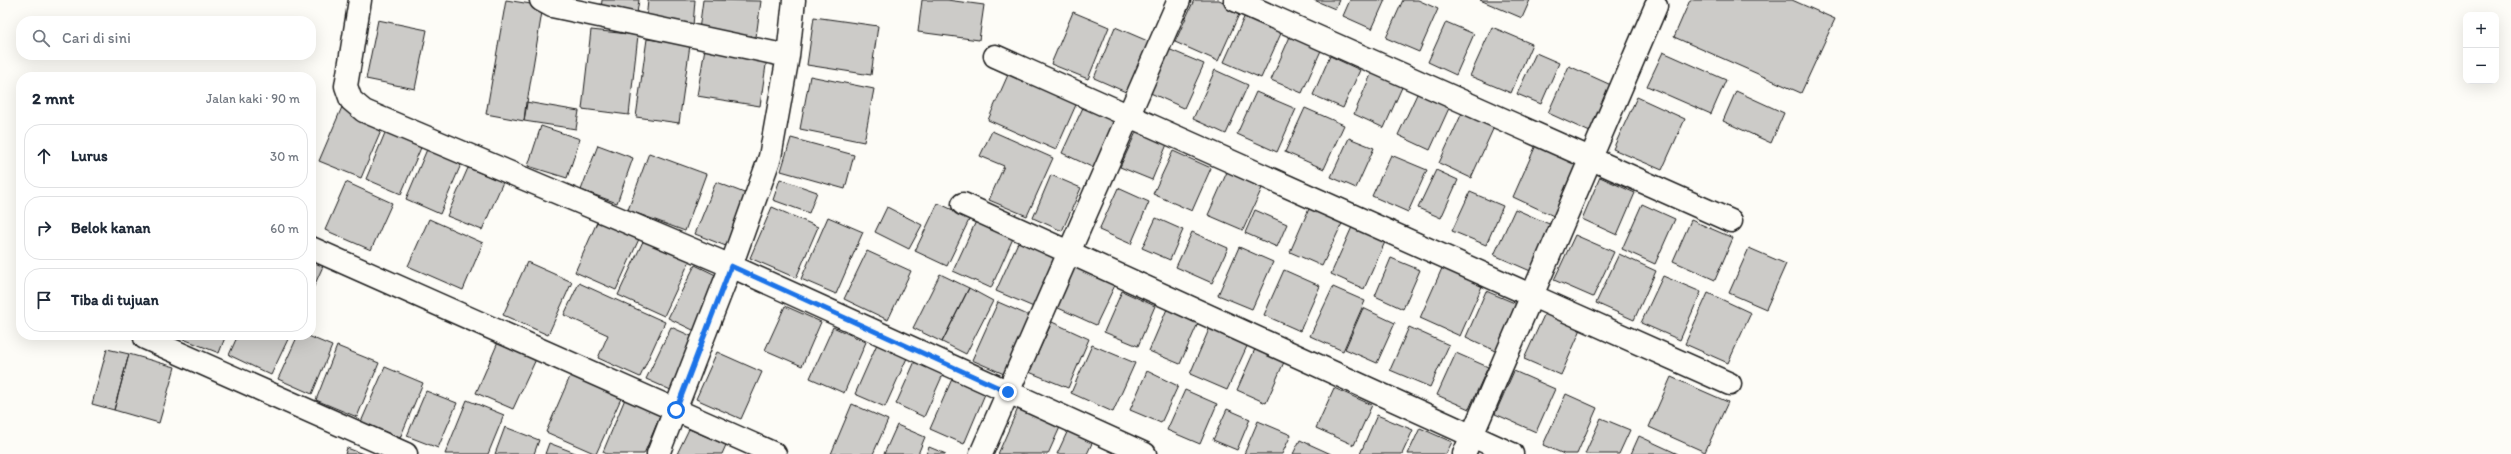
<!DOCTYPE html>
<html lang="id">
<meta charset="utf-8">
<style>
:root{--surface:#fff;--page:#f6f6f7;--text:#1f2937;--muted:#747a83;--line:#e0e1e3}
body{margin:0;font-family:Itim,sans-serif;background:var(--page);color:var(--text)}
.controls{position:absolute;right:12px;top:12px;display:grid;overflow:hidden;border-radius:8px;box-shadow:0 4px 16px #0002}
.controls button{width:36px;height:36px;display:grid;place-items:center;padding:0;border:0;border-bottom:1px solid var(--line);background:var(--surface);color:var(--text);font:20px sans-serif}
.stop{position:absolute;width:12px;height:12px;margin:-9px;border:3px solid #1a73e8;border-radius:50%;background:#fff}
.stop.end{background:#1a73e8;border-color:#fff;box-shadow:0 1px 4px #0008}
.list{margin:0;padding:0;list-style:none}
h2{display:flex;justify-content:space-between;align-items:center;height:52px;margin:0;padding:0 16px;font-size:17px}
h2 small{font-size:13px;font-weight:400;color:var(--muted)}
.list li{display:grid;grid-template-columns:26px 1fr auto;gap:12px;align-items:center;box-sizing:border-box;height:64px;margin:0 8px 8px;padding:0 8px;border:1px solid var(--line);border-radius:16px}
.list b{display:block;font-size:15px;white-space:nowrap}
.list em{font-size:13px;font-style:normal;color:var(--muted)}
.icon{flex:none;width:22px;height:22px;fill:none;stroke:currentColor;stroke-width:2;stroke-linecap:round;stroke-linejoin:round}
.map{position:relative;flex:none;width:2511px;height:454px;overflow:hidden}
.search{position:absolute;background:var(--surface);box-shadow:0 4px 16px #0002;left:16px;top:16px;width:300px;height:44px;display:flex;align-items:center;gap:10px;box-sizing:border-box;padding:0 14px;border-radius:16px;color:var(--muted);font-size:15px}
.panel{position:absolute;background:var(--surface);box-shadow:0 4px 16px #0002;left:16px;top:72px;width:300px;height:268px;border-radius:16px}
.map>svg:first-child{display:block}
.building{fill:#cccbc8;stroke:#1c1c1c}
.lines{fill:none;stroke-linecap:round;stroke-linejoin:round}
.minor-casing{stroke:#1c1c1c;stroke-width:25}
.minor{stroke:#fdfcf7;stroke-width:22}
.route{stroke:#1a73e8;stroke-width:5}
</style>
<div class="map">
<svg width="2511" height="454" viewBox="0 0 2511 454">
<rect width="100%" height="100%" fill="#fdfcf7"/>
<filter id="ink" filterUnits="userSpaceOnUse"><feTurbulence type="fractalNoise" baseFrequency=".025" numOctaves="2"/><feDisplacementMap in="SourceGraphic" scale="8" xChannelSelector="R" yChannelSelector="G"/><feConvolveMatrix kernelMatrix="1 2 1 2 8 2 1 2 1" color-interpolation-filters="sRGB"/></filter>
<g filter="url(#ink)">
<path class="building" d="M506,0L543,6L524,121L486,114Z
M602,0H639L637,13L601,9Z
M648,0H695L693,26L646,21Z
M703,0L761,1L756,37L699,30Z
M922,0H947L984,5L979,40L918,32Z
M1194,0H1219L1241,10L1218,61L1175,42Z
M1314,0H1339L1335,9Z
M1350,0H1385L1372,29L1343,16Z
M1403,0H1418L1438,9L1419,52L1386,38Z
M1480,0H1530L1522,18Z
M1690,0H1792L1835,19L1801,93L1674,37Z
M1073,12L1109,27L1088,79L1051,64Z
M1246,13L1283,29L1261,78L1224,62Z
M814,17L878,26L871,75L807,65Z
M378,20L427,30L415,89L366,79Z
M1446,22L1474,34L1456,75L1428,62Z
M1115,27L1150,42L1128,93L1094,78Z
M1492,27L1532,44L1511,93L1470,76Z
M591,30L638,35L629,115L582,109Z
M1292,32L1323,46L1302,93L1271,80Z
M647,39L690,45L679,123L636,117Z
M705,48L767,58L760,106L697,96Z
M1166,48L1204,64L1184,108L1146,91Z
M1663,52L1726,80L1711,114L1647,86Z
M1536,53L1559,63L1541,104L1517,94Z
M1330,56L1360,70L1343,108L1313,95Z
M1569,66L1611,85L1590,132L1548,113Z
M1011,68L1079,98L1056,150L988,120Z
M1215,70L1248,85L1226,134L1193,119Z
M1372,72L1403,85L1384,128L1354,114Z
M810,76L874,89L864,142L800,129Z
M1736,91L1784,113L1771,143L1723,121Z
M1256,92L1296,109L1277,152L1237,134Z
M1418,92L1450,106L1430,150L1398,135Z
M1637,97L1685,119L1662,170L1613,149Z
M1086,101L1122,118L1098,170L1062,153Z
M526,102L579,111L576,129L524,121Z
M342,107L384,124L361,178L319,161Z
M1305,108L1344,125L1324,169L1285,152Z
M1462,113L1494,127L1471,178L1439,163Z
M541,126L580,139L567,178L528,166Z
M387,128L423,143L401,194L366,179Z
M1138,128L1168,142L1152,180L1120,167Z
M992,131L1053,158L1027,216L989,200L1004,166L980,156Z
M791,138L854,155L845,189L781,171Z
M1349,138L1374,148L1356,188L1331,177Z
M598,145L633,158L617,203L581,190Z
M1536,145L1582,165L1558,218L1513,197Z
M428,147L462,162L440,214L406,199Z
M1173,151L1211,168L1192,211L1153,194Z
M649,153L706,174L685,231L628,210Z
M1391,155L1427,170L1408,212L1372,196Z
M468,168L503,182L482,230L447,216Z
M1436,170L1458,180L1441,218L1418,208Z
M1227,172L1262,188L1243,230L1208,215Z
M1051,175L1081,188L1062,231L1033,218Z
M1600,177L1635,193L1617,235L1582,219Z
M780,179L817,192L809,213L773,200Z
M346,182L392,203L371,250L325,230Z
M716,182L752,196L731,248L695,234Z
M1118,188L1149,202L1131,244L1099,230Z
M1470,192L1503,206L1486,245L1452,231Z
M1312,202L1345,217L1322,266L1290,252Z
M938,203L970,218L947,266L915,251Z
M1642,204L1675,219L1655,264L1622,249Z
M772,207L818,227L796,278L750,258Z
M887,207L922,225L909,249L875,232Z
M1515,209L1556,227L1535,273L1494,255Z
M1255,210L1287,224L1277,247L1245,233Z
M828,217L863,232L836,294L801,279Z
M978,217L1015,234L991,288L953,271Z
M1156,218L1183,230L1170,260L1142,248Z
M429,219L483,243L463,290L408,266Z
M598,220L639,239L616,290L575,272Z
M1691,220L1733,238L1715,280L1673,261Z
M1352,227L1385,242L1364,289L1331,274Z
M1192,232L1228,248L1212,283L1176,267Z
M1575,235L1614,252L1593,297L1554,280Z
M645,237L691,258L664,316L618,295Z
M1020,238L1059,255L1036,308L996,291Z
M1239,247L1273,262L1252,309L1218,295Z
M1749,248L1786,264L1766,309L1729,293Z
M867,251L911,271L888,320L844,299Z
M1619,254L1656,271L1634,320L1596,303Z
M1391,258L1420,270L1403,309L1375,296Z
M311,259L324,264L311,293Z
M527,262L572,282L548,335L503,315Z
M695,265L724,279L697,332L668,318Z
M1075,265L1116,283L1096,325L1056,307Z
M1443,266L1483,284L1460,336L1420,318Z
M1284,270L1320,286L1300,331L1264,315Z
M940,274L969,288L942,342L913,328Z
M1663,276L1701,292L1680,340L1641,323Z
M579,283L665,322L640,377L598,358L608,335L564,315Z
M1333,287L1365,301L1343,351L1310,336Z
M969,288L993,301L966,354L942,342Z
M1122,291L1155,306L1138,346L1104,332Z
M1486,291L1517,304L1496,351L1466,337Z
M1708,293L1751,313L1728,363L1685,344Z
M998,302L1030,316L1004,374L972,360Z
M785,306L821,322L802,366L765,350Z
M1363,308L1395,323L1377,363L1345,349Z
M1167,309L1198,323L1180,364L1149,351Z
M1545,313L1581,329L1561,375L1524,359Z
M1052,322L1089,339L1068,388L1029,372Z
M671,327L698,339L673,391L646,379Z
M833,327L866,342L844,393L810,378Z
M1210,327L1248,344L1227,390L1190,374Z
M1409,327L1449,345L1430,387L1390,370Z
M173,335H226L219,353Z
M238,335H290L271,375L229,355Z
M298,335H306L332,346L312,394L278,379Z
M499,340L537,357L513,409L476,393Z
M877,344L907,358L885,407L855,394Z
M1092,345L1135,363L1113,412L1071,393Z
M337,346L379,363L357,417L316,400Z
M107,349L129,354L114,410L92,404Z
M1255,349L1284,362L1266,403L1237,390Z
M717,352L762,372L741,419L696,399Z
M1456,353L1488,367L1469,409L1437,395Z
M129,354L175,367L159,423L114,410Z
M916,359L944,372L924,417L896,404Z
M385,367L423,383L400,438L361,422Z
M1147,371L1178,386L1161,423L1130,410Z
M1514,371L1555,389L1536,432L1495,414Z
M572,372L623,394L596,454L546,432Z
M1671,377L1728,402L1705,452L1649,427Z
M952,379L985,394L964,444L930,429Z
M1334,388L1372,405L1354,445L1316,428Z
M1185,390L1217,404L1200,444L1167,430Z
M426,391L457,403L438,448L407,436Z
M627,394L663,409L644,454H607L603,452Z
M1566,394L1597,408L1577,454H1564L1543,445Z
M467,400L504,415L488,454H445Z
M852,404L888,420L873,454H831Z
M1019,406L1061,425L1048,454H998Z
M1227,409L1250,419L1237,450L1213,440Z
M1377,415L1413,430L1402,454H1360Z
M1601,418L1630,430L1619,454H1585Z
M1258,421L1291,435L1282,454H1244Z
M897,425L925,437L918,454H884Z
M505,427L539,440L534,454H495Z
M1069,428L1094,439L1087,454H1057Z
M1420,428L1452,442L1446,454H1408Z
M689,429L726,445L722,454H677Z
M1639,436L1678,454H1631Z
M1300,440L1331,454H1293Z
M549,443L578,454H545Z
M929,447L946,454H926Z
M347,448L363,454H345Z"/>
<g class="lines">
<defs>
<path id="minor" d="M360,0L346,86L351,100L364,111L731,266L1145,454
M541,0L552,6L788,56
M1235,0L1731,221
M995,56L1730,384
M963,204L1512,454
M311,248L775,454
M145,338L406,454
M658,454L731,266L770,157L788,56L794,0
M981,454L1179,0
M1464,454L1656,6"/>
</defs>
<use href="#minor" class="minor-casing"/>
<use href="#minor" class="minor"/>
</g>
</g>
<g class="lines" filter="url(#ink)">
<path class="route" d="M676,410L731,266L1008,392"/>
</g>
</svg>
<div class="controls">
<button>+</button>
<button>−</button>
</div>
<div class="stop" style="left:676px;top:410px"></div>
<div class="stop end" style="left:1008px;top:392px"></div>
<div class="search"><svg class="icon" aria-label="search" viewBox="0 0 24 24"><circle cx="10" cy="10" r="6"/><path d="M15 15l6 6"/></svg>Cari di sini</div>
<section class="panel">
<h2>2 mnt<small>Jalan kaki · 90 m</small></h2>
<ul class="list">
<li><svg class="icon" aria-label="ahead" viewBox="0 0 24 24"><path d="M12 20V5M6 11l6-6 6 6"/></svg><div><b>Lurus</b></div><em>30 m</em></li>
<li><svg class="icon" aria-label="right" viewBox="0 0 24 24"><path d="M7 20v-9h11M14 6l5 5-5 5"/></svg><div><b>Belok kanan</b></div><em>60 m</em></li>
<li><svg class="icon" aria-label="arrive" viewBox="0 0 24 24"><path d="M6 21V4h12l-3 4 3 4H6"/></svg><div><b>Tiba di tujuan</b></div></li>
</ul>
</section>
</div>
